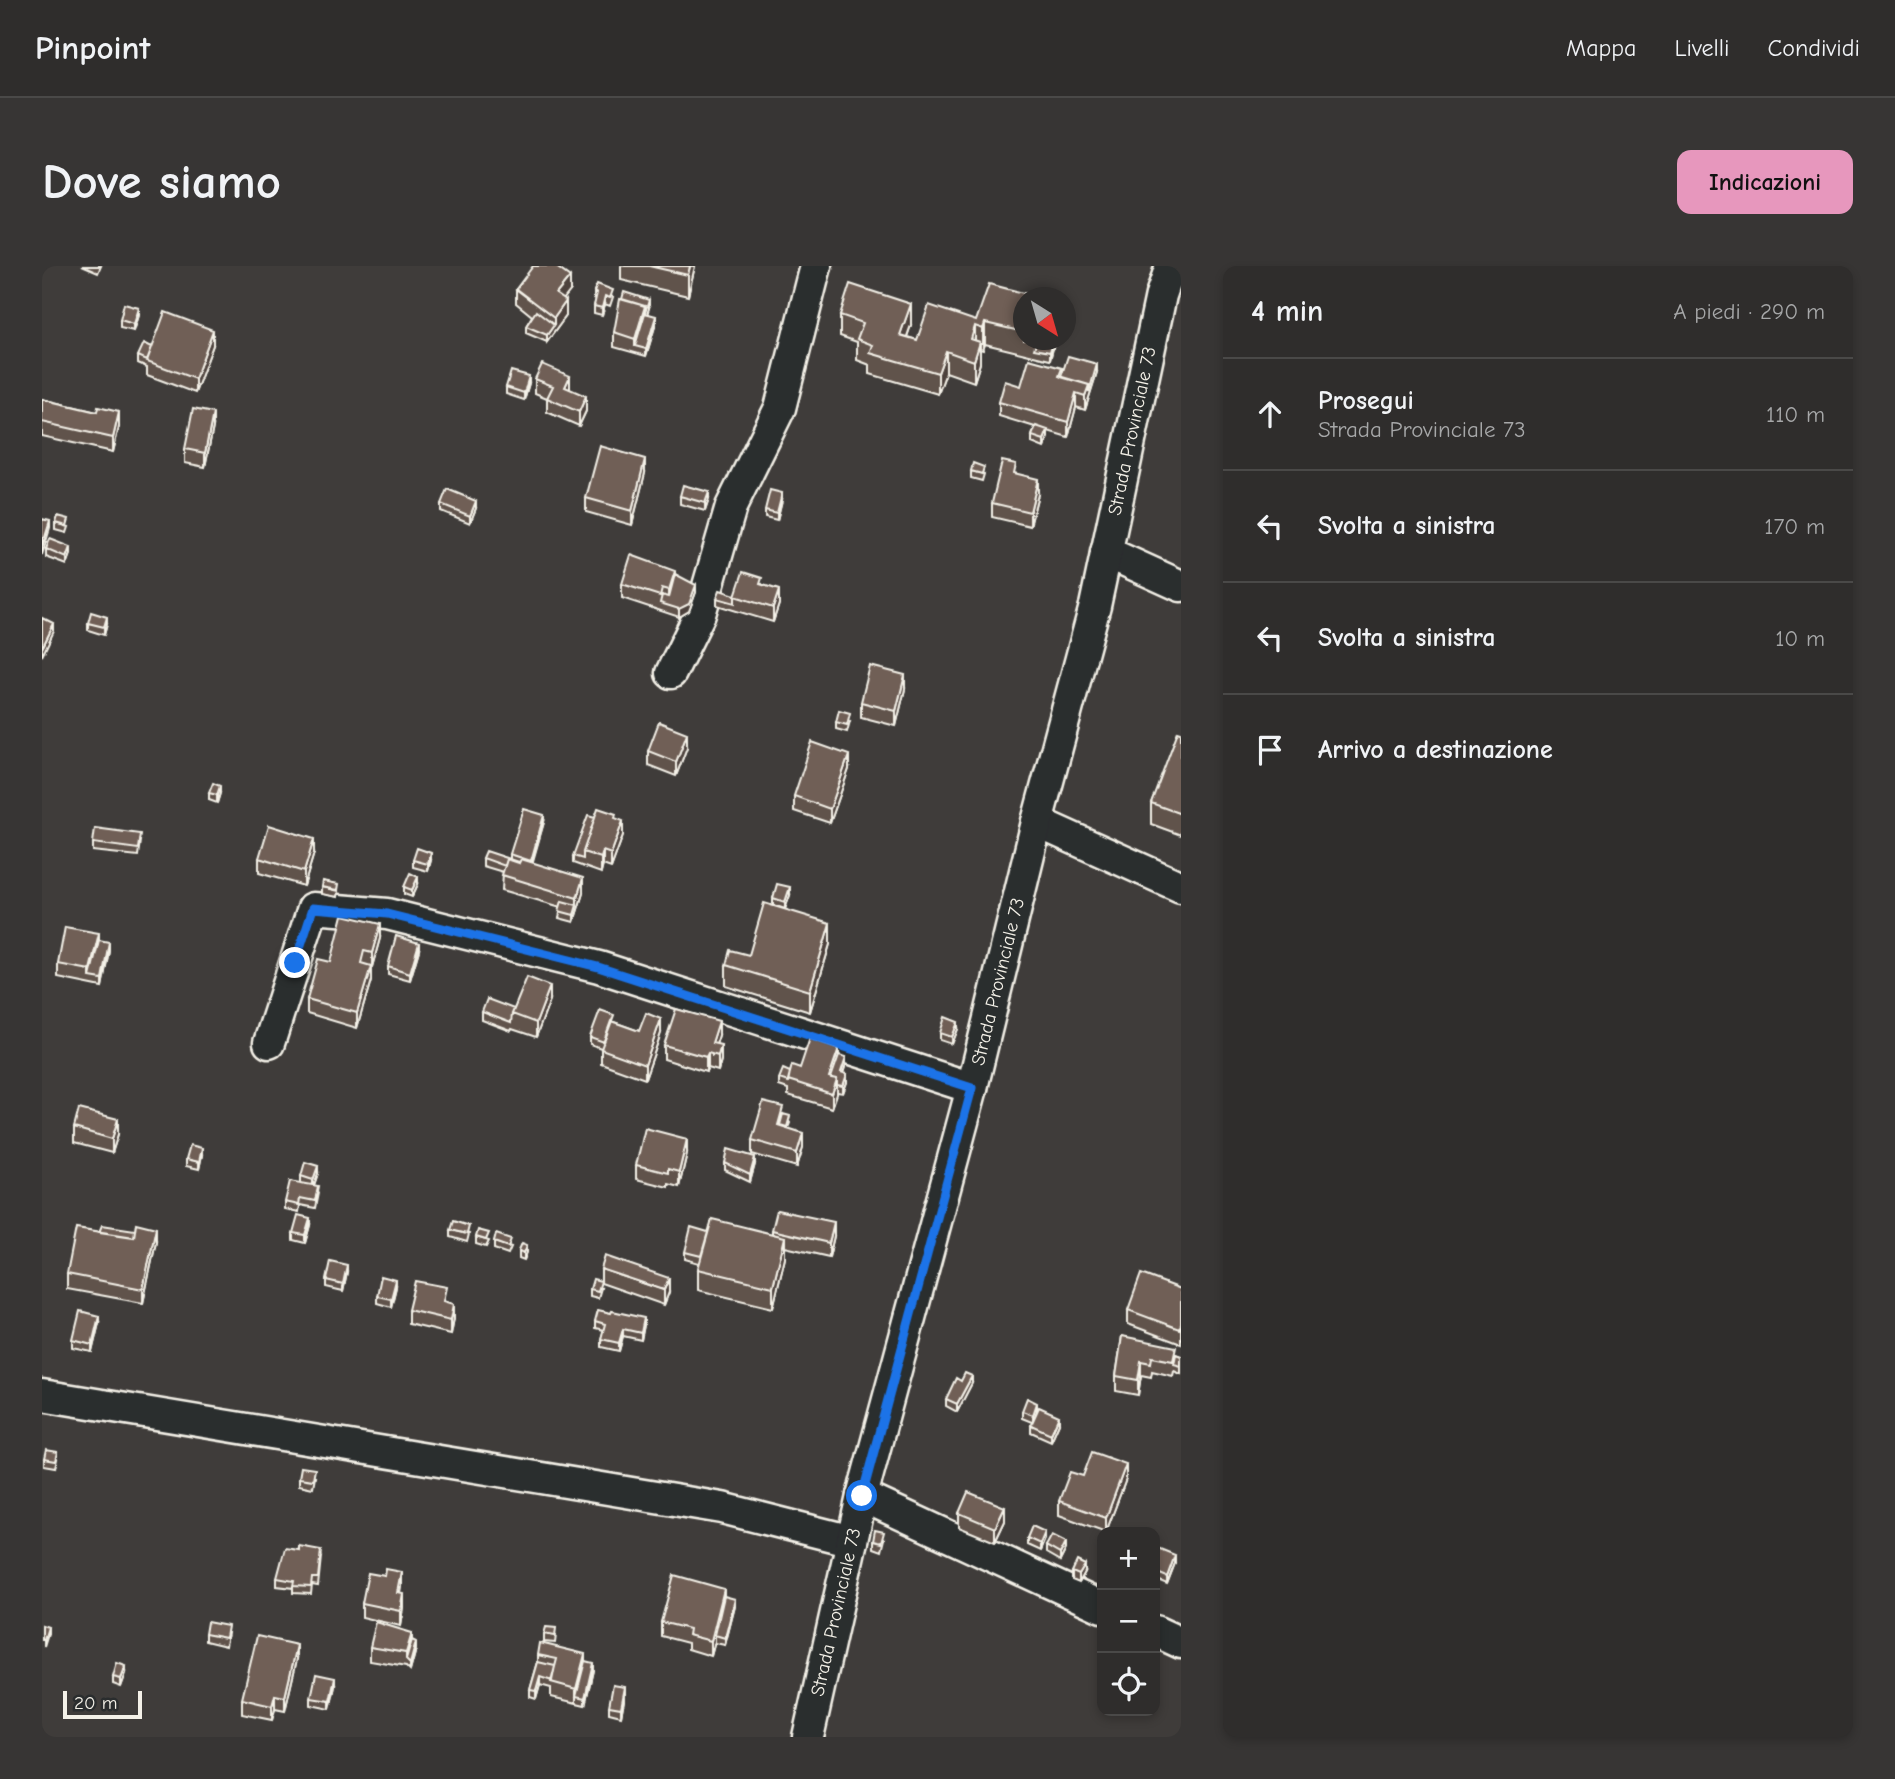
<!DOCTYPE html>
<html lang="it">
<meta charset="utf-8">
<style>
:root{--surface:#2f2d2c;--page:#373534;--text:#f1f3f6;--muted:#a7a8a9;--line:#4a4948;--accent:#e797bd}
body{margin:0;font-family:"Comic Neue",sans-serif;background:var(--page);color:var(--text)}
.controls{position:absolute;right:21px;bottom:21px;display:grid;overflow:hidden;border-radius:14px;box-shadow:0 4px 10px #0003}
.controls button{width:63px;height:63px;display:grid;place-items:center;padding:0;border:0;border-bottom:2px solid var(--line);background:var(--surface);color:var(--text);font:35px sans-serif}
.compass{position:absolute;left:971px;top:21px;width:63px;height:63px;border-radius:50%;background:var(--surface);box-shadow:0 4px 10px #0003;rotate:143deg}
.scale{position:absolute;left:21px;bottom:18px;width:79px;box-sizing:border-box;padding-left:7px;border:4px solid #f4f1e8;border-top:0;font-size:19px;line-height:24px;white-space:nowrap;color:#f4f1e8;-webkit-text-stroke:5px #2a2d2e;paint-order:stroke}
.stop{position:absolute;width:21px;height:21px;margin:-16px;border:5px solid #1a73e8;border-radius:50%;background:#fff}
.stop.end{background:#1a73e8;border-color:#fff;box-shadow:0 2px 7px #0008}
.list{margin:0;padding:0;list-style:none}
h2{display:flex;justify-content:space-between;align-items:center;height:91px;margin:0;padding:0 28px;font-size:30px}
h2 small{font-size:23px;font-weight:400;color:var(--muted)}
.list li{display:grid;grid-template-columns:46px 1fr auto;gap:21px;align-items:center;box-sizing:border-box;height:112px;padding:0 28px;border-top:2px solid var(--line)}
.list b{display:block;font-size:26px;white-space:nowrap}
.list p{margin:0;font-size:23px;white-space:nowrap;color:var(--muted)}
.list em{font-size:23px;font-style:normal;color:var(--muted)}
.icon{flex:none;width:38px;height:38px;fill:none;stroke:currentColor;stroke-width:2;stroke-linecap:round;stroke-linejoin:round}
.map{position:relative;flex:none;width:1139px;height:1471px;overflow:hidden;border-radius:14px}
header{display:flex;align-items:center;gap:42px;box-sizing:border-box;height:98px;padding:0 35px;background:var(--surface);border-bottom:2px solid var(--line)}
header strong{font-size:33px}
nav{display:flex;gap:38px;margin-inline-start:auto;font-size:24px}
.intro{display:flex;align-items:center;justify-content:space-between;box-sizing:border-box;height:168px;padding:0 42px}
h1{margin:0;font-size:49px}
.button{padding:18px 32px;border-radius:14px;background:var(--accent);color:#111;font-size:24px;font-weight:700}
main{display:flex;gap:42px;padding:0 42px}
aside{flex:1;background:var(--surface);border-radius:14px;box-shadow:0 4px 10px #0003}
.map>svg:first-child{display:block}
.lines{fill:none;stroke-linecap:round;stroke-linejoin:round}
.minor-casing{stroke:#f4f1e8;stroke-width:35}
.minor{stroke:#2a2d2e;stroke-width:30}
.wall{fill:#60524b;stroke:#f4f1e8;stroke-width:2}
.shaded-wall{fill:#4e423d;stroke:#f4f1e8;stroke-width:2}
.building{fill:#705f57;stroke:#f4f1e8;stroke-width:2}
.route{stroke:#1a73e8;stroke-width:9}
.labels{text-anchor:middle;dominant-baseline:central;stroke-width:5;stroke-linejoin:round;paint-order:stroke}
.street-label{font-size:19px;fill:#f4f1e8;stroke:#2a2d2e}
</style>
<header>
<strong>Pinpoint</strong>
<nav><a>Mappa</a><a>Livelli</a><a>Condividi</a></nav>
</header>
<div class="intro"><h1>Dove siamo</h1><a class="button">Indicazioni</a></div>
<main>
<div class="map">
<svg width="1139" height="1471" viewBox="0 0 1139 1471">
<rect width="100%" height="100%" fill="#3f3c3a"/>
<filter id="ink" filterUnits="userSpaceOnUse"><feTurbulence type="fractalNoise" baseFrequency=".0143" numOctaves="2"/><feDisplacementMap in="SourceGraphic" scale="14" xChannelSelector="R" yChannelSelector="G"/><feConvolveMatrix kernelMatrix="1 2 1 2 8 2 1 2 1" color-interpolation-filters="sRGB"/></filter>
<g filter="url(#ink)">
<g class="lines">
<defs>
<g id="minor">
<path d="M1064,286L1139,320"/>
<path d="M629,407L658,348L689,241L738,142L774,0"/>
<path d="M995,556L1139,621"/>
<path d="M227,777L271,642L345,648L557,701L930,822"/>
<path d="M0,1129L680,1242L810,1275"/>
<path d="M820,1230L1060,1341"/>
<path d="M1113,1365L1139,1377"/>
<path id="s1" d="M766,1471L820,1230L930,822L995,556L1053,340L1119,29L1129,0"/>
</g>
</defs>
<use href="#minor" class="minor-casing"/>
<use href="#minor" class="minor"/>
</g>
<path class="wall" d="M40,0H59L56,7Z
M579,0H653L646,30L579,14Z
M474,23L528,25L521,33L524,50L505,76L484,67V60L490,50L474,37Z
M552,25L571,31L568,40L563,38L560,49L552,47V40L554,33L552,32Z
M982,32V74H1013L1008,94L943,78L941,84L938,83V97L932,116L904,106L896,128L828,108V99L815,94V76L798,70V49L869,59L865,71L875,74L934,55Z
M607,42L605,47L614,57L604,90L572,81V66Z
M97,49L92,65L78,62V54Z
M171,79L153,127L105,109V101L96,97V90L110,81Z
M1055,106L1043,144L1034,141L1026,171L1006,165V171L1002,182L990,177V170L993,161L957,150V136L979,120L1020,109Z
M493,113L528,123L544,145L537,160L505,146V132L493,127Z
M487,117L482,134L464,128V121Z
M0,133L55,146L77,161L71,186L0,170Z
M171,161L163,201L143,197V183Z
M929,205L942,208L940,215L929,212Z
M603,207L590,259L544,246V232Z
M996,228L988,260L950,251V237Z
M638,230L667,233L663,245L638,238Z
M740,234L735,254L723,251V244Z
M399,238L434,242L428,257L399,245Z
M14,257L27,261L25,267L14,264Z
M4,283L29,288L25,299L4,291Z
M633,308L654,326L647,345L637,351L580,332V318Z
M720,318L737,338L731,356L675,339V332L693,329Z
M46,357L65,358L62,369L46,364Z
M863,423L854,460L819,451V436Z
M808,455L805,466L794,463V456Z
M1139,466V569L1109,558V537Z
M645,481L634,510L606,499V485Z
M807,503L788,557L752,545V530Z
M167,527H178L175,537L167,534Z
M553,551L574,553L581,569L569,602L561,599L559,607L531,597V590Z
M502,556L490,596L541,627L532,656L517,652L519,641L460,624L461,606L441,600V592L468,593V588Z
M98,575L96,590L51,585V577Z
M272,587L262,620L217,607V592Z
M371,594H389L386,605L371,601Z
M376,618L370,631L362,628V621Z
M280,621L297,625L296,631L280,628Z
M748,629L743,643L731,639V632Z
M338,672L330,701H329V714L315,762L265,747V733L289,696Z
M57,674L67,684L60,721L16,712V698Z
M788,678L768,746L684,720V699Z
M377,684L368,714L346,708V700Z
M508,734L494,771L470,763L469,765L440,754V746L472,743Z
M572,756L597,765L619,767L603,813L559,797V782L548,778V771Z
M916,763L910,778L898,774V767Z
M677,769L674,778L679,794L676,805L666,802L664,806L622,793V779Z
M797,789L804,798L801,807L805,816L801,827L795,826L790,842L746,829V823L737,820V813L748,806Z
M741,848L748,857L746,862L761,881L755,901L710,888V874Z
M32,862L76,868L70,887L32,877Z
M645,887L637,921L626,918V921L594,913V899Z
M160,889L157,903L144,900V893Z
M683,897L713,898L708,916L683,904Z
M276,907L272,919L276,927L273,942L258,939L257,946L243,943V936L259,917V910Z
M268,959L263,977L251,974V967Z
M408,964L427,968L425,976L408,971Z
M730,964L792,970L787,991L743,981V992L731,1042L656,1024V1003L657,997L643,993V986L666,966L730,968Z
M434,971L447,975L444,981L434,978Z
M114,976L101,1037L25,1023V1008Z
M452,976L469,981L466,988L452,983Z
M477,984L485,986L482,994L477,992Z
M559,1003L627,1026L622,1039L559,1017Z
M305,1006L301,1025L284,1021V1014Z
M354,1021L349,1041L335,1037V1030Z
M559,1022L556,1032L548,1030V1023Z
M1139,1023V1078L1086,1058V1044Z
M405,1036L412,1052L409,1068L366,1058V1044Z
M569,1047L602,1059L599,1074L581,1070L577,1085L559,1081V1073L562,1064L553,1062V1055Z
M57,1057L50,1086L31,1082V1074Z
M1080,1070L1139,1090V1108L1132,1105L1131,1110L1110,1105L1109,1111L1099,1109L1096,1129L1074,1125V1110Z
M919,1115L930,1117L915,1146L904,1140V1133Z
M995,1144L1017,1157L1009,1175L989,1166V1159L990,1156L980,1152V1145Z
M2,1193H16L14,1202L2,1200Z
M1041,1210L1084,1213L1064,1266L1017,1249V1235Z
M273,1211L271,1222L257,1219V1212Z
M917,1247L963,1255L953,1276L917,1261Z
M985,1272L1003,1273L998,1285L985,1279Z
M842,1273L839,1285L831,1282V1275Z
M1004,1280L1024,1283L1018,1295L1004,1287Z
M1113,1281L1133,1297L1125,1318L1113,1313Z
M279,1291L276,1320L270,1319L269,1328L251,1327V1322L235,1320V1312Z
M1030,1306H1043L1037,1317L1030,1314Z
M360,1320L359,1328L362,1342L359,1360L320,1351V1337Z
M682,1330L693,1340L683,1379L673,1377V1375L669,1390L646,1383V1377L619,1370V1356Z
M186,1367L184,1380L163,1375V1368Z
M502,1368L514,1369L513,1377L502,1376Z
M370,1374L374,1383L368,1405L364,1401L328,1395V1381Z
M496,1389L543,1395L551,1404L543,1439L509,1431V1422L498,1419L494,1433L488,1431V1424L496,1396Z
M255,1393L243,1445L233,1443L230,1454L200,1448V1433Z
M84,1407L79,1421L71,1418V1411Z
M293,1420L288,1443L269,1439V1432Z
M583,1429L579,1450L567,1447V1440Z"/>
<path class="shaded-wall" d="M648,0H653L646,30V9Z
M528,11V25L514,43V28Z
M563,30V38L560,49V42Z
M607,34V42L595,80H593V73L603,40Z
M524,35V50L505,76V69L512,59V52Z
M869,38V59L858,90V69Z
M97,42V49L92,65V58Z
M614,50V57L604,90V83Z
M943,57V78L941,84V63Z
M933,60V81L929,94V73Z
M171,64V79L153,127V113Z
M1011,74H1013L1008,94V86Z
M938,76V97L932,116V95Z
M904,85V106L896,128V107Z
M1055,98V106L1043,144V130L1047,119Z
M487,110V117L482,134V127Z
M528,110V124L523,121Z
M1034,127V141L1026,171V156Z
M544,130V145L537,160V146Z
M77,146V161L71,186V172Z
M171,147V161L163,201V187Z
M1006,164V171L1002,182V174Z
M603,193V207L590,259V245Z
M996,213V228L988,260V246Z
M667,226V233L663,245V237Z
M740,227V234L735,254V247Z
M434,235V242L428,257V250Z
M8,255V262L0,289V281Z
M29,281V288L25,299V292Z
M633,305V319L627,338V324Z
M654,319V326L647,345L637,351V343Z
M737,324V338L731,356V342Z
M65,351V358L62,369V361Z
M12,358V365L0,390V382Z
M863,409V423L854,460V445Z
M645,467V481L634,510V496Z
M807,489V503L788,557V543Z
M178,520V527L175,537V529Z
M502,549V556L489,602V595Z
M581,555V569L569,602V588Z
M272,573V587L262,620V606Z
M561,585V599L559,607V592Z
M389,587V594L386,605V598Z
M376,611V618L370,631V624Z
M541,612V627L532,656V649L535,639V632Z
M748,621V629L743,643V636Z
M788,657V678L768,746V725Z
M338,658V672L330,701V687Z
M57,667V682L48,711V704Z
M67,676V684L60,721V713Z
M377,677V684L368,714V707Z
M329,700V714L315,762V747Z
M508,720V734L494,771V757Z
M619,753V767L603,813V799Z
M677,755V769L670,791V777Z
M916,756V763L910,778V771Z
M679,779V794L676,805V790Z
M797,782V796L787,818V811Z
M666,787V802L664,806V791Z
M804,791V798L799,813V806Z
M805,808V816L801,827V820Z
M795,813V828L790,842V828Z
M76,853V868L70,887V873Z
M761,867V881L755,901V887Z
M645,873V887L637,921V906Z
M160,882V889L157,903V896Z
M713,891V898L708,916V909Z
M276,900V907L271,922V914Z
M268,952V959L263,977V969Z
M792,956V970L787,991V977Z
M114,962V976L101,1037V1023Z
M743,971V992L731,1042V1021Z
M485,979V986L482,994V987Z
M305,999V1006L301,1025V1018Z
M627,1012V1026L622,1039V1024Z
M354,1014V1021L349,1041V1033Z
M412,1038V1052L409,1068V1054Z
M57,1050V1057L50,1086V1079Z
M602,1052V1059L599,1074V1067Z
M581,1063V1070L577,1085V1077Z
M1099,1095V1109L1096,1129V1114Z
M930,1110V1117L915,1146V1138Z
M995,1137V1144L991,1156V1149Z
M1017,1150V1157L1009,1175V1168Z
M1084,1198V1213L1064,1266V1252Z
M963,1241V1255L953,1276V1262Z
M1003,1266V1273L998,1285V1278Z
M1024,1276V1283L1018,1295V1288Z
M1133,1289V1297L1125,1318V1311Z
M1043,1299V1306L1037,1317V1309Z
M360,1306V1320L356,1341V1327Z
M682,1323V1337L673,1369V1375L669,1390V1375Z
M362,1328V1342L359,1360V1345Z
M693,1333V1340L683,1379V1372Z
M6,1361V1368L2,1381V1374Z
M370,1367V1381L364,1394V1387Z
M374,1376V1383L368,1405V1398Z
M255,1379V1393L243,1445V1431Z
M543,1388V1402L534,1430V1437V1423Z
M551,1397V1404L543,1439V1432Z
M84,1400V1407L79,1421V1413Z
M498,1411V1419L494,1433V1425Z
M293,1412V1420L288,1443V1435Z
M583,1421V1429L579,1450V1442Z
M233,1429V1443L230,1454V1440Z"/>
<path class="building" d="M491,0H513L528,11L514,28L524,35L512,52L474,23Z
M607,0H648L646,9Z
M555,18L571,24L568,32L563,30L560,42L552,40L555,27L552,25Z
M808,18L869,38L858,69L875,74L887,39L934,55L947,18L1001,32H982V66L943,57L941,63L933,60L929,73L938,76L932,95L904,85L896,107L828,87L831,79L815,73L821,57L798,49Z
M582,26L607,34L603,47V40L580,33Z
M578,33L603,40L593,73L572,66Z
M82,38L97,42L92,58L78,54Z
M494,45L512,59L505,69L484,60Z
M123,46L171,64L153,113L105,95Z
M603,47L614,50L604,83L593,80Z
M995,74H1011L1008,86L992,83Z
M102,77L110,81L105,94L96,90Z
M1026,90L1055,98L1047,126V119L1019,111Z
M987,93L1020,102L1017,110L1047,119L1043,130L1034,127L1026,156L957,136L963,115L979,120Z
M500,98L528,110L523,121L544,130L537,146L505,132L511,120L493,113Z
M469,105L487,110L482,127L464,121Z
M0,133L55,146L56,141L77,146L71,172L0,156Z
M151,143L171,147L163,187L143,183Z
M994,160L1006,164L1002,174L990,170Z
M558,180L603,193L590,245L544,232Z
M960,195L974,198L972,207L996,213L988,246L950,237Z
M931,197L942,201L940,208L929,205Z
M641,219L667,226L663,237L638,230Z
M405,223L434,235L428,250L399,238Z
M728,224L740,227L735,247L723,244Z
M16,250L27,253L25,260L14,257Z
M0,253L8,255L0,281Z
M8,273L29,281L25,292L4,283Z
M589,289L633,305L627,324L620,322L618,330L580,318Z
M701,306L720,312L718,318L737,324L731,342L693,330Z
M633,308L654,319L647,338L637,343L618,337L620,329L627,331Z
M678,324L693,329V337L675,332Z
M49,346L65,351L62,361L46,357Z
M0,352L12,358L0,382Z
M828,400L863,409L854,445L819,436Z
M797,444L808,447L805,459L794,456Z
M617,456L645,467L634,496L606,485Z
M1136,465L1139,466V548L1109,537Z
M770,476L807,489L788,543L752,530Z
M171,517L178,520L175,529L167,527Z
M556,542L574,548L573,552L581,555L569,588L561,585L559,592L541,586Z
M482,543L502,549L489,595L468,588Z
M546,549L553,551L541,586V593L531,590Z
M227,559L272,573L262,606L217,592Z
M53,562L98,568L96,583L51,577Z
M375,582L389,587L386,598L371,594Z
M444,585L477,596V597L465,593L463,600L441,592Z
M465,593L477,597L479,593L541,612L535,632L460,609Z
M368,607L376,611L370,624L362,621Z
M281,615L297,618L296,624L280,621Z
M735,618L748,621L743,636L731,632Z
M520,635L535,639L532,649L517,645Z
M722,637L788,657L768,725L684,699L688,684L707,689Z
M301,649L338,658L330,687L322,685L319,697L329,700L315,747L265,733L276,693L289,696Z
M23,661L57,667L48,704L16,698Z
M354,670L377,677L368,707L346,700Z
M57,674L67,676L60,713L48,711Z
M485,711L508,720L494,757L470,748Z
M445,733L472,743L470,748L469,757L440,746Z
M634,743L677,755L670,777L679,779L676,790L666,787L664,791L622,779Z
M558,744L572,749L562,776L548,771Z
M604,747L619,753L603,799L559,783L569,755L597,765Z
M903,751L916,756L910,771L898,767Z
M768,772L797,782L787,811L795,813L790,828L746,814L750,799L758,802Z
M797,789L804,791L799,806L805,808L801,820L795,819V813L789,812Z
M741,803L748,806L746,816L737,813Z
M721,836L741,841L736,859L761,867L755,887L710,874Z
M37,843L76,853L70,873L32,862Z
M741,848L748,850L745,861L738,859Z
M603,862L645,873L637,906L626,903V907L594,899Z
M148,879L160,882L157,896L144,893Z
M686,883L713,891L708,909L683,897Z
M263,896L276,900L271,914L259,910Z
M248,915L276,920L273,935L258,932L257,939L243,936Z
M735,944L792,956L787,977L730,964Z
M256,949L268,952L263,969L251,967Z
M670,953L743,971L731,1021L656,1003Z
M411,955L427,960L425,968L408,964Z
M94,957L114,962L101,1023L25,1008L34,962L92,971Z
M60,959L93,964L92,971L57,966Z
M649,961L666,966L659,990L643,986Z
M436,964L447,967L444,974L434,971Z
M454,968L469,973L466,981L452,976Z
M480,977L485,979L482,987L477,984Z
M563,990L627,1012L622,1024L559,1003Z
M288,995L305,999L301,1018L284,1014Z
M1099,1008L1139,1023V1058L1137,1063L1086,1044Z
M339,1010L354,1014L349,1033L335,1030Z
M551,1013L559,1015L556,1025L548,1023Z
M373,1015L405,1021L402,1035L412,1038L409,1054L366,1044Z
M556,1044L569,1047L570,1045L602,1052L599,1067L581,1063L577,1077L559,1073L563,1058L553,1055Z
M38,1045L57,1050L50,1079L31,1074Z
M1080,1070L1134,1081L1131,1095L1110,1091L1109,1097L1099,1095L1096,1114L1074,1110Z
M1134,1088L1139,1090V1100L1132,1098Z
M923,1107L930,1110L915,1138L904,1133L914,1112L919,1115Z
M985,1132L995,1137L991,1149L980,1145Z
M997,1141L1017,1150L1009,1168L989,1159Z
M4,1184L16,1186L14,1195L2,1193Z
M1050,1186L1084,1198L1064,1252L1017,1235L1028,1206L1041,1210Z
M259,1201L273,1203L271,1214L257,1212Z
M926,1226L963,1241L953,1262L917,1247Z
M990,1260L1003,1266L998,1278L985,1272Z
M833,1264L842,1266L839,1277L831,1275Z
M1010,1269L1024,1276L1018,1288L1004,1280Z
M257,1280L279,1284L276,1312H270L269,1321L251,1320L252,1315L235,1312L243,1282L257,1284Z
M1113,1281L1133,1289L1125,1311L1113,1306Z
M1035,1295L1043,1299L1037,1309L1030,1306Z
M344,1303L360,1306L356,1327L362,1328L359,1345L320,1337L326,1307L343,1310Z
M632,1309L682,1323L669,1375L646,1369L647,1363L619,1356Z
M682,1330L693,1333L683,1372L673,1369Z
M165,1356L186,1360L184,1372L163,1368Z
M334,1356L370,1367L364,1387L328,1381Z
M0,1359L6,1361L2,1374H0Z
M504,1361L514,1362L513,1370L502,1368Z
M215,1370L255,1379L243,1431L233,1429L230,1440L200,1433Z
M370,1374L374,1376L368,1398L364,1394Z
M498,1377L543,1388L534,1423L509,1416L515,1393L496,1389Z
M543,1395L551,1397L543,1432L534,1430Z
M496,1396L513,1400L510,1415L498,1411L494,1425L488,1424Z
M75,1397L84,1400L79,1413L71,1411Z
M274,1408L293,1412L288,1435L269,1432Z
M571,1419L583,1421L579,1442L567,1440Z"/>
</g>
<g class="lines" filter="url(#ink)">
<path class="route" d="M253,697L271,642L345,648L556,701L930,822L820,1230"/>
</g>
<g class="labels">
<g class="street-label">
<text stroke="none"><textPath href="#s1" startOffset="1346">Strada Provinciale 73</textPath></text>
<text stroke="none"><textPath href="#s1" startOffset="779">Strada Provinciale 73</textPath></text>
<text stroke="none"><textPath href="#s1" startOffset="128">Strada Provinciale 73</textPath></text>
</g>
</g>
</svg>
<div class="controls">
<button>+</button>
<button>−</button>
<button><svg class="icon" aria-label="locate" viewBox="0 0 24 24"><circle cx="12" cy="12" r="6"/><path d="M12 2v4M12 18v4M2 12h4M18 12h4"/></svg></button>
</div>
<svg class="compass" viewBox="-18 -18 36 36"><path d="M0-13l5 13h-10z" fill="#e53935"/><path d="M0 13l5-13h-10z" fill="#a7a8a9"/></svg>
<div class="scale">20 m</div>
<div class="stop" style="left:820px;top:1230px"></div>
<div class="stop end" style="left:253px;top:697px"></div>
</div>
<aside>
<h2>4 min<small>A piedi · 290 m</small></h2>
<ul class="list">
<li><svg class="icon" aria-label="ahead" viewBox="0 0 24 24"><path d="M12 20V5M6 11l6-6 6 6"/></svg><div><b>Prosegui</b><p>Strada Provinciale 73</p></div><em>110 m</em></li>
<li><svg class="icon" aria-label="left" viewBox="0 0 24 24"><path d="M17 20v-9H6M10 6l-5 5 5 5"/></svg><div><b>Svolta a sinistra</b></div><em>170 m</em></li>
<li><svg class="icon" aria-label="left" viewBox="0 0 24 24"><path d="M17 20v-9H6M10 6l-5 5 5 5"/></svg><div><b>Svolta a sinistra</b></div><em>10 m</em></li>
<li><svg class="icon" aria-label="arrive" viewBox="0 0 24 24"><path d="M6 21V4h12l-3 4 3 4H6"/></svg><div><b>Arrivo a destinazione</b></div></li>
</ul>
</aside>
</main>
